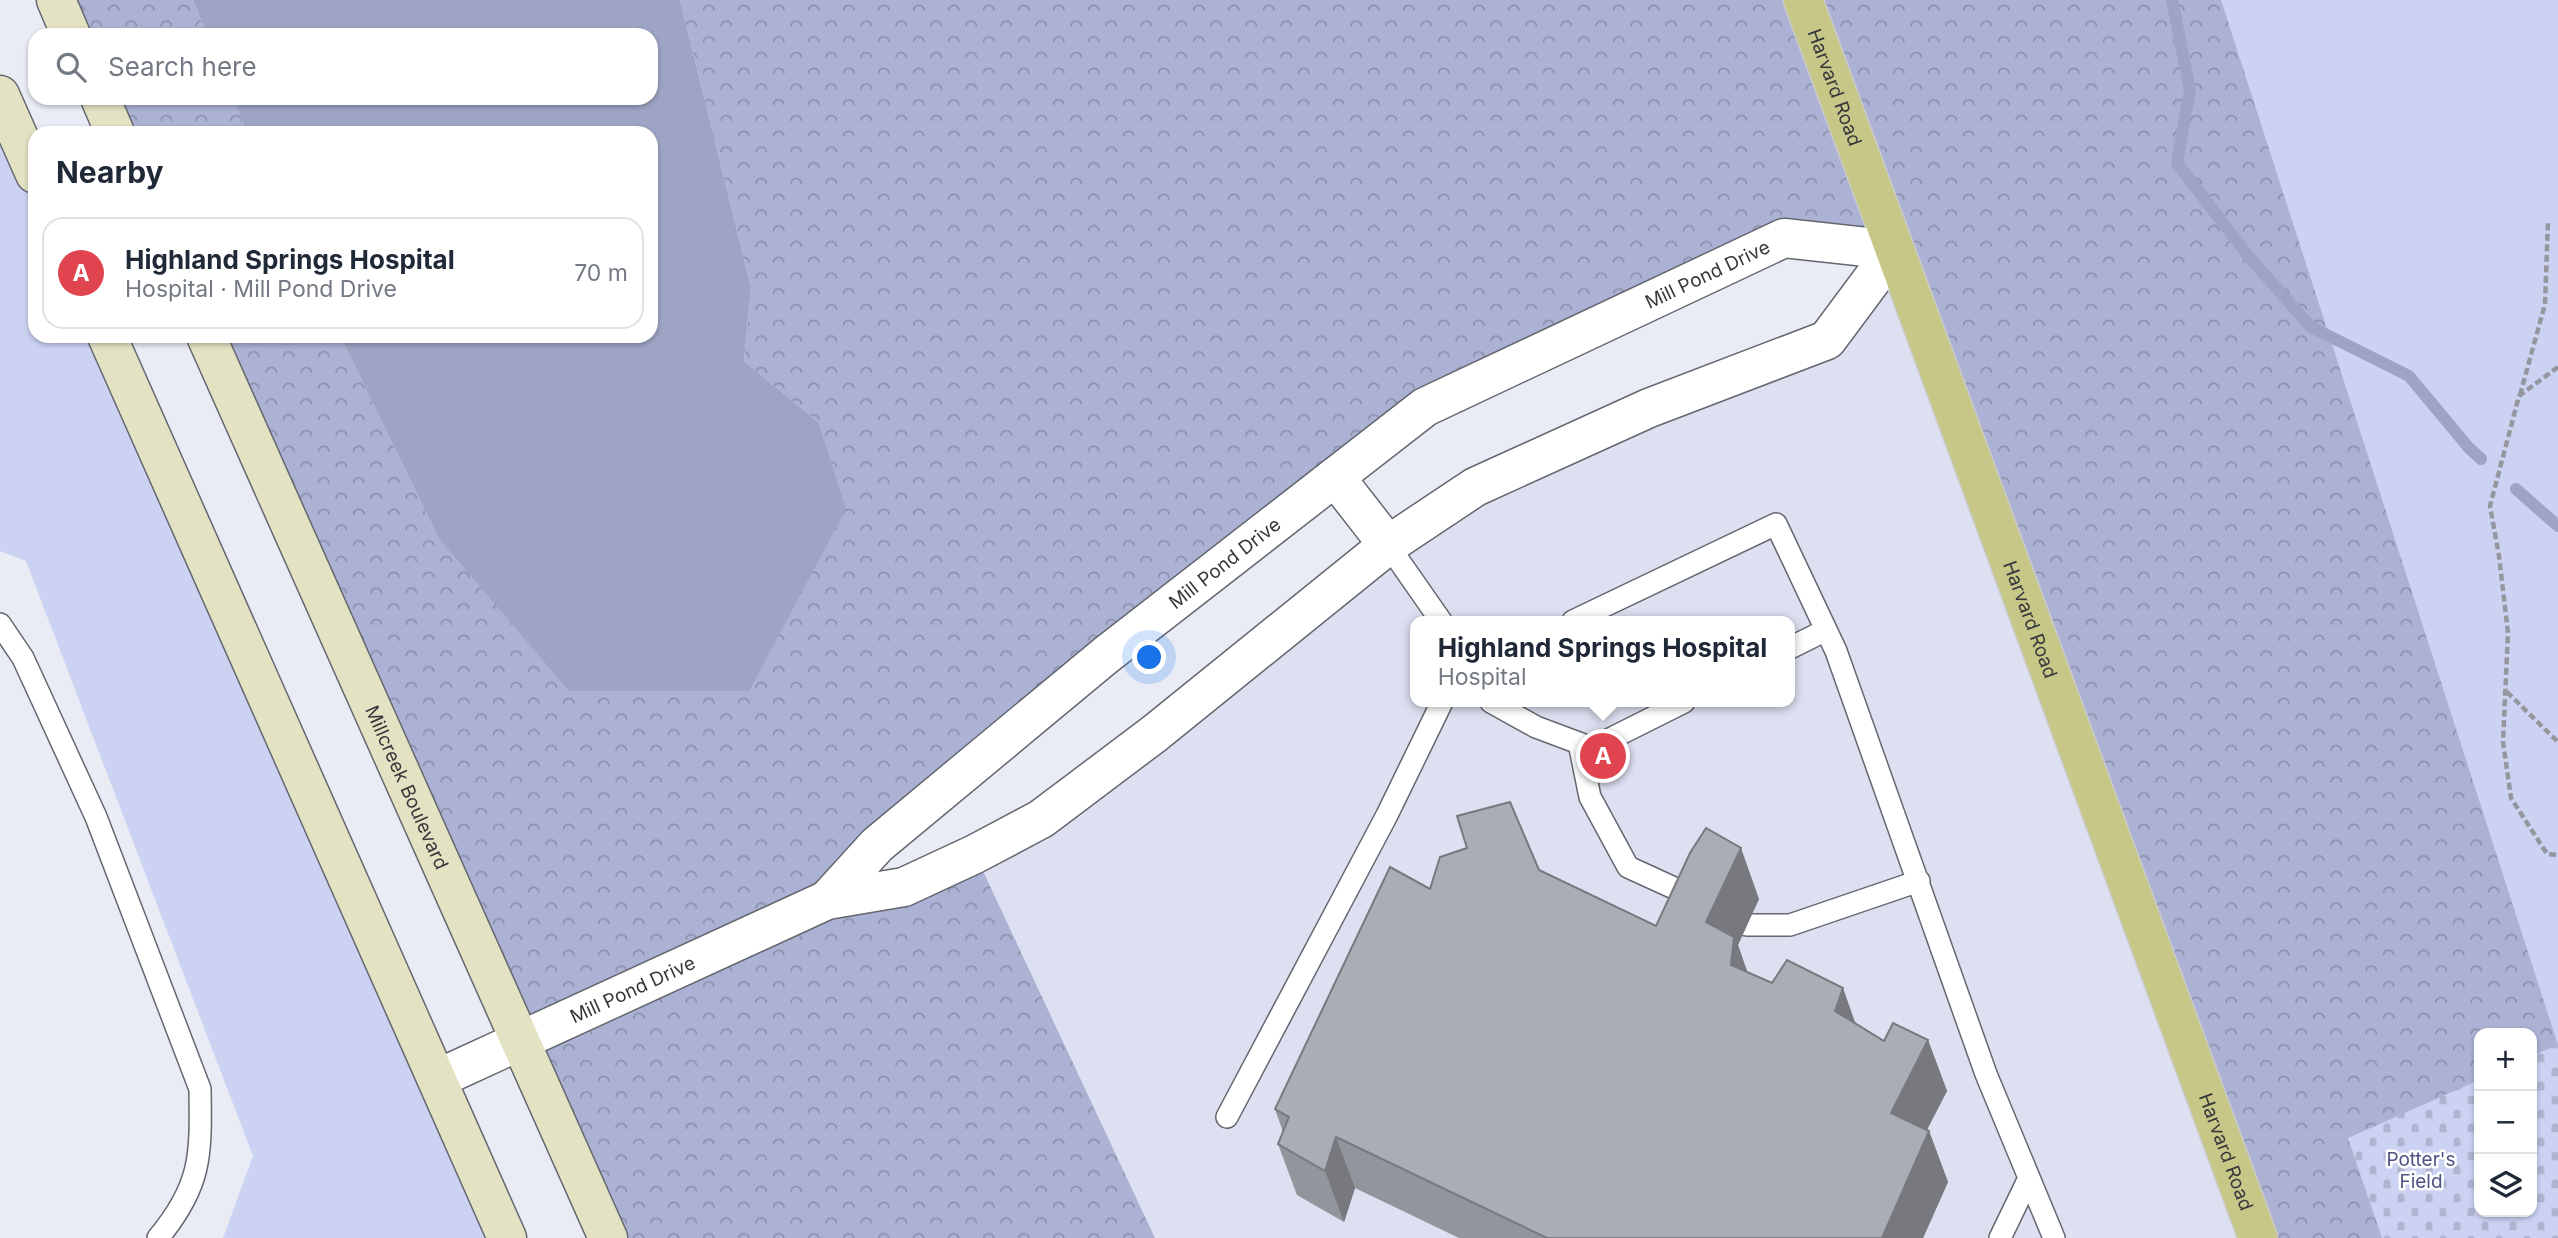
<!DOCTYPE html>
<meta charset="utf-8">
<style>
:root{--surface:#fff;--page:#f6f6f7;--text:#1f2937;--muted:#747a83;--line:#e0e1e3;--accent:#5b5b28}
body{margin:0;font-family:Inter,sans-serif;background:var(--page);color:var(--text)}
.controls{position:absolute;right:21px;bottom:21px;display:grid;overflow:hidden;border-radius:14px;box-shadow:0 2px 5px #0004}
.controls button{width:63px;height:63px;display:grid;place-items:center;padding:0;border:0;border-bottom:2px solid var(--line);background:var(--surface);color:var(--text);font:35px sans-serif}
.you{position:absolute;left:1150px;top:658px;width:24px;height:24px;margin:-18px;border:5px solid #fff;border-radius:50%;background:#1a73e8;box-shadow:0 0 0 10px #1a73e833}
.badge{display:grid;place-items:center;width:46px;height:46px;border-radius:50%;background:var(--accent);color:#fff;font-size:23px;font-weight:700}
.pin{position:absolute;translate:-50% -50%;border:4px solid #fff;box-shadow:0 2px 7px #0006}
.popup{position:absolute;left:1410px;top:616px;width:385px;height:91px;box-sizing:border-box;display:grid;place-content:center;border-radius:14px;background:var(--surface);filter:drop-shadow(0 2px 5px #0005);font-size:23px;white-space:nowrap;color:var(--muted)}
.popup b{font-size:26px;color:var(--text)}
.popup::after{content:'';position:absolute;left:50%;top:100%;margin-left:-14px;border:14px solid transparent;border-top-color:var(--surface)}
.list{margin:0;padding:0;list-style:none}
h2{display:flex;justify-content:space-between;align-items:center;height:91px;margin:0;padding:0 28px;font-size:30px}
h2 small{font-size:23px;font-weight:400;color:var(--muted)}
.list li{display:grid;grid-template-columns:46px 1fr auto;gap:21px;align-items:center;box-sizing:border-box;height:112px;margin:0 14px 14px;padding:0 14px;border:2px solid var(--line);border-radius:21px}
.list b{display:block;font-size:26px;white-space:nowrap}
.list p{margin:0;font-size:23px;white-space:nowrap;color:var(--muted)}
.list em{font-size:23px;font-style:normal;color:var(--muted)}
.icon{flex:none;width:38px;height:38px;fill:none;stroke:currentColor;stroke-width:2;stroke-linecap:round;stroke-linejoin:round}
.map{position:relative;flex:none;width:2558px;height:1238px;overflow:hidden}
.search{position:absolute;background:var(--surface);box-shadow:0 2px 5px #0004;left:28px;top:28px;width:630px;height:77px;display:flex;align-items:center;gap:18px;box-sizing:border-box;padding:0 24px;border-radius:21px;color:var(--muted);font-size:26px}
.panel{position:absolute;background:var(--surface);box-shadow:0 2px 5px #0004;left:28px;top:126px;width:630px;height:217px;border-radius:21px}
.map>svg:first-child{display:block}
.built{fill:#dce0f1;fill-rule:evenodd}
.green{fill:#cbd2f2}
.forest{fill:url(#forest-crowns);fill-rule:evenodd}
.cemetery{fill:url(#cemetery-stones)}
.water{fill:#9ea4c4}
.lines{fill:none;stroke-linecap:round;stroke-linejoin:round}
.stream{stroke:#9ea4c4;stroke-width:12}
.lane-casing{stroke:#656770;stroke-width:24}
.street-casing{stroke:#656770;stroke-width:41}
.secondary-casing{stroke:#656770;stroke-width:41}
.primary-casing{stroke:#cbcbcc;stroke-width:41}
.path{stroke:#95969e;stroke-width:4.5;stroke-dasharray:7 3.5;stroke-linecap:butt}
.lane{stroke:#fff;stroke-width:21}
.street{stroke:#fff;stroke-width:38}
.secondary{stroke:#e3e3c3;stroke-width:38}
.primary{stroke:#c7c788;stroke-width:38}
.wall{fill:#93959d}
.shaded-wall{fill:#78797f}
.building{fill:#abadb6;stroke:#78797f;stroke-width:2}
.labels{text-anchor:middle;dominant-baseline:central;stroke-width:5;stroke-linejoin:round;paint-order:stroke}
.street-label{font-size:19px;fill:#37383c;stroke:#fff}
.park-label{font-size:19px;fill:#4b5382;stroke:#fff}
</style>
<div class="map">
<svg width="2558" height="1238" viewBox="0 0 2558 1238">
<defs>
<pattern id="forest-crowns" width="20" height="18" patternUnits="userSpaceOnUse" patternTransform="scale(1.75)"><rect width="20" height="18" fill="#abb2d3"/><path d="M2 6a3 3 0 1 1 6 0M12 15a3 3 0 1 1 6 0" fill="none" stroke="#8c92ac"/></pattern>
<pattern id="cemetery-stones" width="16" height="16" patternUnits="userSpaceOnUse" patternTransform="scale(1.75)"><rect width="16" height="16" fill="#cbd2f2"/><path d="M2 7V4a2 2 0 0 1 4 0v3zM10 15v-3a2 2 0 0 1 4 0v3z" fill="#afb5d0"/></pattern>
</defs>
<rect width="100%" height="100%" fill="#e9ebf5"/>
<path class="built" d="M1894,250L2258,1238H1155L975,854L1388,545L1826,340ZM1416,621H1790V702H1416Z"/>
<path class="green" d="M1936,0H2558V1045L2532,1056V1033H2479Z
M0,95L35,174V336H107L507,1238H223L253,1156L26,561L0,551Z"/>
<path class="forest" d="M56,0H193L207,35H71Z
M680,0H2221L2558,1045V1238H2256L1894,250L1784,238L1425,407L828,899L975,854L1155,1238H608L206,336H340L438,537L818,422L744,361L751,287ZM2479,1033H2532V1212H2479Z
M100,98H233L247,133H115Z"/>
<path class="cemetery" d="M2558,1045V1238H2382L2348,1138L2479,1080V1212H2532V1056Z"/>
<path class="water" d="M193,0H680L751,287L744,361L818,422L846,509L749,691H569L438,537L340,336H651V133H247L233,98H651V35H207Z"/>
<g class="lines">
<path class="stream" d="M2172,0L2190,90L2177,163L2249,257L2311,327L2409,376L2469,448L2481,459
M2516,489L2558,526"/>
<defs>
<path id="lane" d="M1388,545L1441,621
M1573,621L1776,524L1836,651L1986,1074L2054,1238
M0,624L23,658L96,817L200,1089C201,1155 202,1185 158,1238
M1790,648L1826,630
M1491,702L1536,727L1592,748L1684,702
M1579,743L1590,797L1628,867L1698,899
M1747,925H1790L1919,881
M1227,1117L1387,815L1442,702
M2000,1238L2029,1178"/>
<g id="street">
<path d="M1335,477L1388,545"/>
<path id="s1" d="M827,900L877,845L1106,655L1425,407L1784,238L1894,250"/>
<path id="s2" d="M437,1079L827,900L904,887L975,854L1041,819L1154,734L1388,545L1475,487L1649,408L1827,340L1894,250"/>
</g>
<g id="secondary">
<path d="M56,0L71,35"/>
<path d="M0,95L35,174"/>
<path d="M100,98L115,133"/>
<path d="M107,336L507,1238"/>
<path id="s3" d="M206,336L608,1238"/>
</g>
<g id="primary">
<path id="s4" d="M1803,0L2258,1238"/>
</g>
</defs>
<use href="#lane" class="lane-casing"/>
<use href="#street" class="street-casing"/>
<use href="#secondary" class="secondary-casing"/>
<use href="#primary" class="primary-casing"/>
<path class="path" d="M2558,367L2519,396L2490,506L2499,556L2508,633L2503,742L2511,798L2547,854L2558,855
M2520,395L2545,304L2548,221
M2507,692L2558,742"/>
<use href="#lane" class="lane"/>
<use href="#street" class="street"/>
<use href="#secondary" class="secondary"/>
<use href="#primary" class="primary"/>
</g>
<path class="wall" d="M1539,870L1656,926L1759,899L1738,945L1747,972L1856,1023L1884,1041L1928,1040L1947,1091L1927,1130L1929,1131L1948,1182L1923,1238H1459L1355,1188L1344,1222L1297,1195L1278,1144L1283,1132L1275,1109L1430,889Z"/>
<path class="shaded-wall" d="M1741,848L1759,899L1738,945L1753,988L1724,973L1706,922Z
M1843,988L1861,1039L1835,1011Z
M1928,1040L1947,1091L1909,1164L1891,1113Z
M1929,1131L1948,1182L1923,1238H1882Z
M1336,1137L1355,1188L1344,1222L1325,1171Z"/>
<path class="building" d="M1510,802L1539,870L1656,926L1690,853L1706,828L1741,848L1706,922L1734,937L1731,965L1772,983L1787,960L1843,988L1835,1011L1884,1041L1893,1023L1928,1040L1891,1113L1929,1131L1882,1238H1547L1336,1137L1325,1171L1278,1144L1289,1117L1275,1109L1390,867L1430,889L1440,857L1467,848L1457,816Z"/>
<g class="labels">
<g class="street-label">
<text stroke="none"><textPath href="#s4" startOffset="93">Harvard Road</textPath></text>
<text stroke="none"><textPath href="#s1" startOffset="1088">Mill Pond Drive</textPath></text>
<text stroke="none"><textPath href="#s1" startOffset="522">Mill Pond Drive</textPath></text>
<text stroke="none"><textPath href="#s4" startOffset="660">Harvard Road</textPath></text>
<text stroke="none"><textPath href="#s3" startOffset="494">Millcreek Boulevard</textPath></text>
<text stroke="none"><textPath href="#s2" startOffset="215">Mill Pond Drive</textPath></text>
<text stroke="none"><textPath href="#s4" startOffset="1227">Harvard Road</textPath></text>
</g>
<g class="park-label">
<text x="2421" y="1159">Potter's<tspan x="2421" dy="22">Field</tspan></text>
</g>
</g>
</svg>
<div class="controls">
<button>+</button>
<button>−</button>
<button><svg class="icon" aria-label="layers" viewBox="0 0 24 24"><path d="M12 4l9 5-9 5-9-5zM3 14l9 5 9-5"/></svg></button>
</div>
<div class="you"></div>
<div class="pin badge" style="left:1603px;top:756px;background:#e0444e">A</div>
<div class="popup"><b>Highland Springs Hospital</b>Hospital</div>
<div class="search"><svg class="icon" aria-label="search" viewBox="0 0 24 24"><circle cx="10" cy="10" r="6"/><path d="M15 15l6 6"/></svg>Search here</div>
<section class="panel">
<h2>Nearby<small></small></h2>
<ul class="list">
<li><span class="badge" style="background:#e0444e">A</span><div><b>Highland Springs Hospital</b><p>Hospital · Mill Pond Drive</p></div><em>70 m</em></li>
</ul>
</section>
</div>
